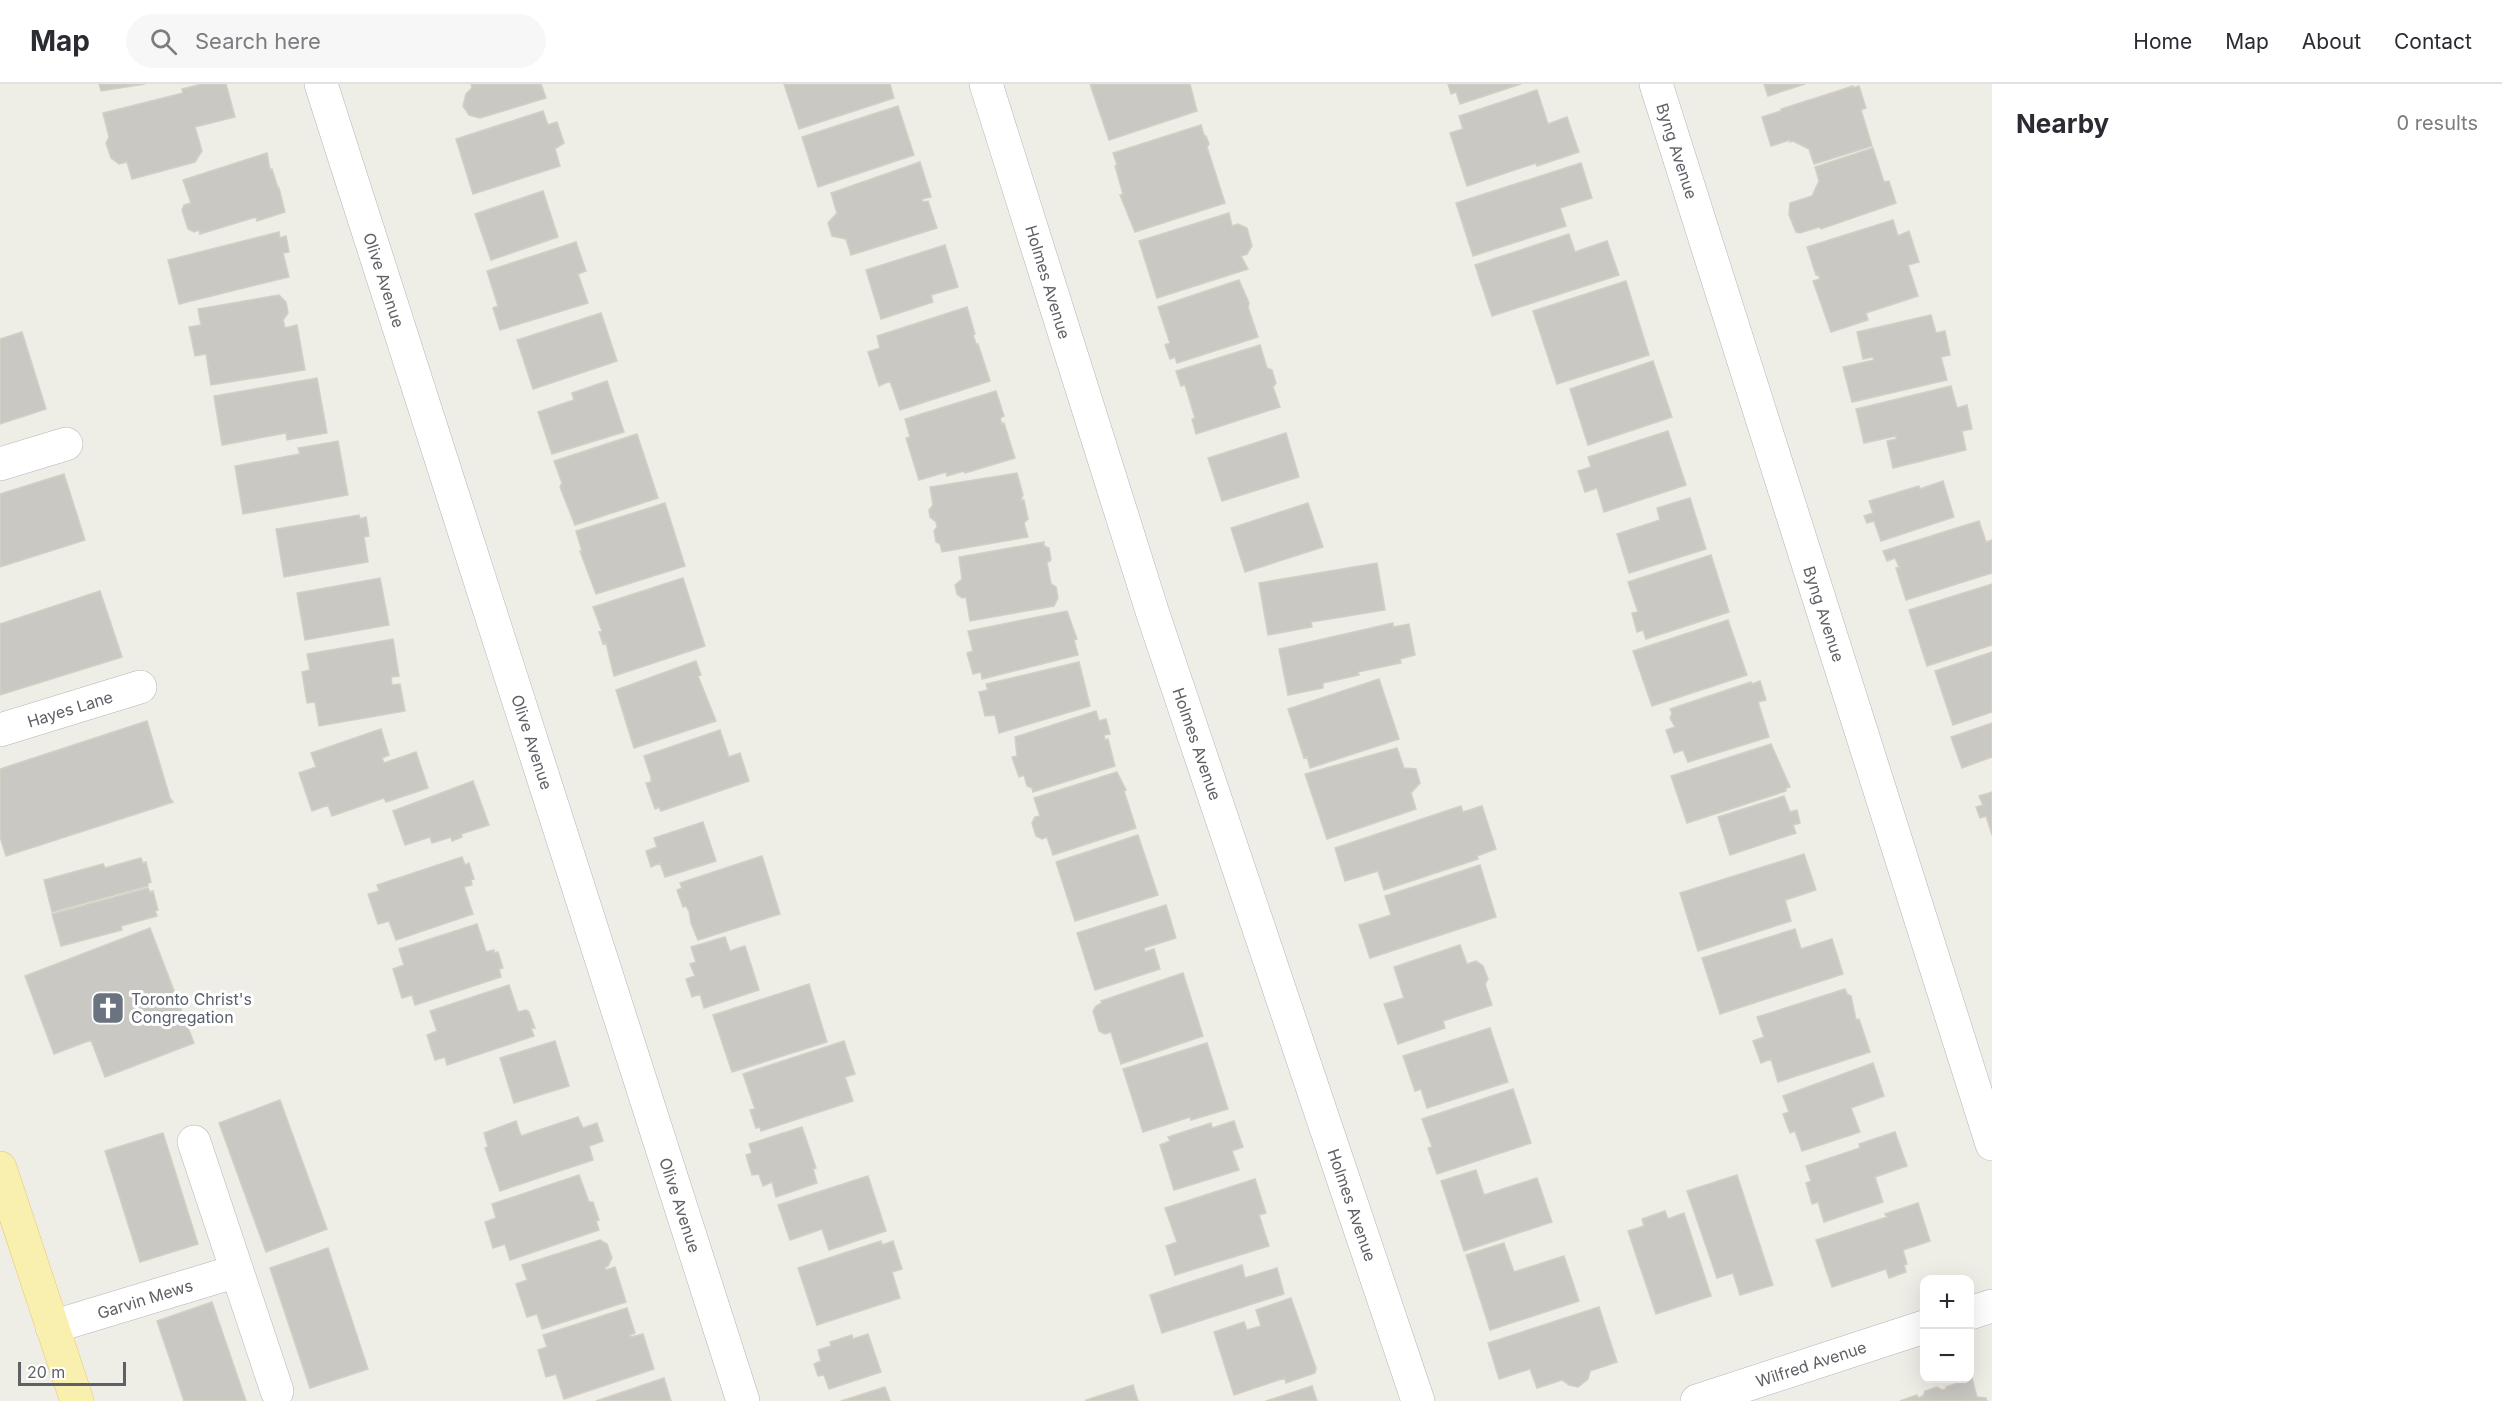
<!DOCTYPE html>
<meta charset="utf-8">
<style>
:root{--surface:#fff;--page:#f7f7f7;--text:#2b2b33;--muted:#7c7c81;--line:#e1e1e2}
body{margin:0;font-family:Inter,sans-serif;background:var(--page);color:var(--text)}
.controls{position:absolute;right:18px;bottom:18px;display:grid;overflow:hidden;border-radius:12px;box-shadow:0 6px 24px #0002}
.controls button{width:54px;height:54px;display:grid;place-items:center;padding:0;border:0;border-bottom:2px solid var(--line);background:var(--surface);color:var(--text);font:30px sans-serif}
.scale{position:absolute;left:18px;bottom:15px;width:108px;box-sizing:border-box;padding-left:6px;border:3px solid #5d6065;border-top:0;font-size:16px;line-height:21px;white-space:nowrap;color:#5d6065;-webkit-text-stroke:4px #fff;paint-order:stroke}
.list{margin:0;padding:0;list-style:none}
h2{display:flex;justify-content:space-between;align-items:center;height:78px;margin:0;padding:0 24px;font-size:26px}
h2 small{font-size:20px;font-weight:400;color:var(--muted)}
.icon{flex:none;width:33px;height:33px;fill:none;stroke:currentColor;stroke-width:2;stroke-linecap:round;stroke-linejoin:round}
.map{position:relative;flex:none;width:1992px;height:1317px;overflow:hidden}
header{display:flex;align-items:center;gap:36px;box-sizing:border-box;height:84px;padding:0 30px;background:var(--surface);border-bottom:2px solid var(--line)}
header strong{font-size:28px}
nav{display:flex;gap:33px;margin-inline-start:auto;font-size:21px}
.search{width:420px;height:54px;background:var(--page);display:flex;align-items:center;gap:15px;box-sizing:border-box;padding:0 21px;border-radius:33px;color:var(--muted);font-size:22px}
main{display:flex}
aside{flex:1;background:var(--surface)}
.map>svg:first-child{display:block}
.building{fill:#cac8c2;stroke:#d3cfc4;stroke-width:1.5}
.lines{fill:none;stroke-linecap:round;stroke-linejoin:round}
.minor-casing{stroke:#b3b5b9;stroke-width:34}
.major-casing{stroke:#e7c766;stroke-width:34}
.minor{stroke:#fff;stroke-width:33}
.major{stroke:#f9f0b0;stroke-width:33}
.labels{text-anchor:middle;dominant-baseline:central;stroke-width:6;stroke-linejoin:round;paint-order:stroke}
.street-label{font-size:16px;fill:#5d6065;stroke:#fff}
.worship-label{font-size:16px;fill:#5b616d;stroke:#fff;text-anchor:start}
</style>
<header>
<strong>Map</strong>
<div class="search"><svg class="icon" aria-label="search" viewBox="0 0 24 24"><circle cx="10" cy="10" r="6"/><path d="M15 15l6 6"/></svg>Search here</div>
<nav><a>Home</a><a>Map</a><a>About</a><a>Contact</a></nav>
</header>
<main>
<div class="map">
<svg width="1992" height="1317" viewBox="0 0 1992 1317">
<rect width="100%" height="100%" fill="#eeede6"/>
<path class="building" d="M99,0H145L101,7Z
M202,0H226L235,33L195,43L202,67L195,78L132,95L127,78L119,80L111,74L106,59L109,53L103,29L183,9L182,5Z
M471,0H541L546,14L480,34L469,31L463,22L466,10L472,4Z
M784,0H890L894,14L799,45Z
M1090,0H1190L1197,27L1109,56Z
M1448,0H1521L1460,20L1456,8L1451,10Z
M1764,0H1805L1768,12Z
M1853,2V4L1859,2L1866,24L1861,26L1872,62L1814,80L1809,65L1793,57L1790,58V56L1771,62L1762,33L1781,27V25Z
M1537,6L1548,40L1567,33L1579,68L1537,82L1536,79L1467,102L1450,49L1463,45L1459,32Z
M898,22L914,71L818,103L802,53Z
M543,27L548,41L557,38L564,59L555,65L560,82L473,110L456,55Z
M1201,41L1204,51L1206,52L1209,60L1207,63L1225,119L1135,148L1120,111L1123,110L1115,82L1117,81L1113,69Z
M1873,64L1884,98L1889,97L1896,119L1821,145L1819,143L1800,149L1796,148L1789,131L1790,119L1812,112L1819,97L1815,83Z
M267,69L270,86L272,85L278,104H279L285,128L257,137L256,133L200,150L199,146L194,148L188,145L182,126L184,121L191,119L183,96Z
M920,78L931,113L922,115L923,118L928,117L937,144L851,171L846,155L832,152L828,139L837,129L831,109Z
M1581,79L1592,114L1560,124L1566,142L1473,172L1456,119Z
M543,107L558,153L491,176L475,130Z
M1229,129L1232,142L1238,140L1247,144L1252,162L1247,170L1241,172L1248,185L1157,214L1139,157Z
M1893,136L1898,152L1909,147L1919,178L1908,181L1918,212L1866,229L1868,236L1831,248L1813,197L1820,195L1818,190L1816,191L1807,163Z
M279,148L280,154L286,152L289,168L283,169L289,193L179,220L168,176Z
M1569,150L1575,168L1607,157L1619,191L1492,232L1475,181Z
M576,158L586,187L578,190L588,219L500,246L493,224L498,222L487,187Z
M945,161L958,203L931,211L933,218L881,235L866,186Z
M1239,196L1249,219L1248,223L1258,253L1177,279L1175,273L1170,275L1165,261L1170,259L1158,223Z
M1626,197L1649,271L1557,300L1533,227Z
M279,211L286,218L288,229L283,236L285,244L297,241L305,286L211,301L206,270L195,272L189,243L201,241L198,225Z
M967,223L975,250L973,251L976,260H978L990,297L900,326L890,297L879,302L868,268L880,264L877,252Z
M601,229L617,277L533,305L517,256Z
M1931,231L1936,249L1945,247L1950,271L1941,273L1947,296L1852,318L1843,283L1874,276L1873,273L1863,275L1857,248Z
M22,248L46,325L0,340V255Z
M1260,261L1267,284L1272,286L1276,299L1273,303L1280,323L1196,350L1192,335L1195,334L1185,301L1181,302L1176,287Z
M1653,277L1672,333L1588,361L1570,305Z
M317,294L327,349L287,356L286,349L222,361L214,312Z
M607,297L624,348L552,370L538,328L574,316L572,309Z
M1951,302L1957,324L1967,321L1972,345L1962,347L1966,366L1893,384L1887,357L1896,355V352L1864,359L1856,325Z
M996,307L1004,332L1000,334L1002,340L1004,339L1015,374L965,389L964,387L947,392L946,388L919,396L906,354L910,353L905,335Z
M1668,347L1686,401L1604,428L1597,404L1585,408L1578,387L1591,383L1588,373Z
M1286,349L1299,393L1222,417L1208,374Z
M637,350L658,414L575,441L560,403L562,399L554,377Z
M338,357L348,411L243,430L235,382L300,370L298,364Z
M1017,389L1023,411L1021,416H1024L1028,435L1024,439L1028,453L942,468L940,460L936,458L934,447L937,443L936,438L930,433L929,426L933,421L930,403Z
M64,390L85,456L0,483V410Z
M1943,397L1954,433L1881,457L1874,437L1867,439L1864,432L1873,429L1869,417L1919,402L1920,405Z
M1690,414L1706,465L1629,489L1617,450L1660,436L1657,424Z
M665,419L685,482L596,510L580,467H582L576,447Z
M1308,419L1323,463L1245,488L1231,444Z
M359,431L360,435L366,433L369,452L364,453L368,478L284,493L276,445Z
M1979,437L1986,458L1992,456V489L1906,516L1896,484L1899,483L1895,474L1887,477L1883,467Z
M1044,458V462L1049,464L1051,476L1047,479L1051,500L1056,503L1058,514L1054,522L970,537L966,513L962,514L957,510L955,501L962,495L959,473Z
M1711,471L1729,528L1646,555L1643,546L1637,548L1632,529L1638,528L1628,498Z
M1377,479L1385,526L1311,538L1312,543L1268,551L1259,499Z
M380,494L389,541L305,556L297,509Z
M683,494L705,562L614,592L606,559L603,560L599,548L602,547L593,523Z
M1992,500V561L1927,582L1909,526Z
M100,507L122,573L0,611V540Z
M1067,527L1077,555L1074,556L1078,571L982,595L981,588L973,590L967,569L973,567L968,547Z
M1728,536L1747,591L1652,622L1633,567Z
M1393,539V543L1409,540L1415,571L1400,575L1401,579L1358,588L1359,591L1323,599V604L1288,611L1279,565Z
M393,555L399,592L391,593L392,601L400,600L405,627L319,642L315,618L307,619L302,588L310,586L307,570Z
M1992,568V628L1953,641L1935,587Z
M696,577L701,591L698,592L716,637L634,664L616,606Z
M1079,578L1090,622L999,649L995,631L985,632L979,608L988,606L986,600Z
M1379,595L1399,655L1310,684L1307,673L1304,674L1288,625Z
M1760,597L1766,616L1758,618L1769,653L1688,678L1683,666L1674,669L1666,646L1675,643L1670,634L1672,629L1670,625L1751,598L1752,600Z
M1096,627L1099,637L1106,635L1110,650L1104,651L1105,656L1108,655L1115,682L1033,708L1032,704L1027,702L1024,691L1019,693L1012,673L1017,672L1015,653Z
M147,637L170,714L173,718L6,772L0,753V685Z
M1992,639V673L1962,684L1951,653Z
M381,645L389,671L382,674L384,679L416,668L428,704L386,718L384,714L332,732L328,721L312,727L299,689L316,683L311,669Z
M720,646L729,673L740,669L749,697L661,727L659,723L655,725L646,699L651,698V693L644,672Z
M1771,660L1790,703L1786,704V707L1687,739L1671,692Z
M1397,664L1404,684L1416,685L1420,699L1411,709L1416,725L1327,755L1305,690Z
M1117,688L1126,706L1124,707L1136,744L1053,771L1047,753L1042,755L1036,752L1032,739L1035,733L1040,732L1034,714Z
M473,697L489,741L461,750L462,753L452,757L451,753L432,759L430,753L405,761L393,727Z
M1992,708V751L1986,732L1980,734L1976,723L1983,721L1979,712Z
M1784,712L1790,728L1797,726L1800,739L1793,741L1796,749L1730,771L1718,733Z
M1461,722L1463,728L1482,722L1496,765L1477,772L1478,775L1384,806L1378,787L1345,797L1335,764Z
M703,738L716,777L665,793L660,779L651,783L646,767L657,763L654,754Z
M1138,751L1158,811L1075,837L1056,778Z
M1804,770L1816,806L1785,816L1791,837L1698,867L1680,809Z
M762,772L780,830L698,856L691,839L689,827L686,822L683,823L677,806L682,804L680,799Z
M462,773L465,781L469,779L474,795L471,796L472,801L464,803L473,830L396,856L389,837L378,840L368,810L379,807L377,801Z
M141,774L143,779L146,778L151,798L148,799V802L52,828L44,796L103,780L105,784Z
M1480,781L1496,833L1370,874L1359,841L1391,831L1385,812Z
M148,804L150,808L153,807L158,826L155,827L157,832L121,842L122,846L61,862L52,830Z
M1166,821L1176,854L1144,864L1145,868L1154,865L1160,885L1095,906L1077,849Z
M477,840L486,868L494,866V869L498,868L503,884L499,885L501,893L415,921L412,911L402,914L393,885L404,881L399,865Z
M150,844L194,959L105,993L91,956L54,970L25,892Z
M1795,845L1801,865L1832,855L1843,890L1720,930L1702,874Z
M725,853L730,867L745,862L759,906L704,924L700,910L692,913L686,895L695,892L690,880L696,878L691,863Z
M1460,861L1467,880L1476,877L1483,882L1488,895L1485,900L1492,921L1443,937L1445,944L1398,960L1384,920L1404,914L1394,883Z
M1183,889L1203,952L1121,980L1111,948L1105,950L1099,947L1093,927L1096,922L1102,919L1101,917Z
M809,900L827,958L732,988L713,931Z
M509,901L518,928L526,926L529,928L535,944H531L534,952L447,981L445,973L435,976L427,951L437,947L430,927Z
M1845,905L1847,910L1851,912L1856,936L1859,935L1870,968L1778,998L1771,975L1761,979L1753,957L1764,953L1757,933Z
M1490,944L1508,998L1427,1024L1421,1005L1415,1007L1403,972Z
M555,957L569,1002L514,1019L500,974Z
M844,957L855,990L845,993L853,1017L761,1047L760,1043L756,1044L750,1026L755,1025L743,990Z
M1207,959L1228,1025L1191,1036L1190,1033L1143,1048L1123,985Z
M1873,979L1884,1012L1851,1024L1860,1048L1802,1067L1795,1047L1790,1049L1783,1030L1789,1028L1783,1012Z
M1513,1005L1531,1059L1437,1090L1428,1064L1432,1063L1422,1035Z
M280,1016L327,1145L266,1168L219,1039Z
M578,1033L583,1044L597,1039L603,1057L589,1062L593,1076L500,1107L485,1064L488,1063L484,1049L516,1037L521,1052Z
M1234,1037L1243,1063L1232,1067L1239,1086L1174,1106L1160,1061L1170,1057L1168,1053L1211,1039L1212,1044Z
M802,1043L816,1084L813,1085L817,1099L776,1113L772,1098L763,1102L759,1090L752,1091L746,1071L752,1069L749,1060Z
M1895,1048L1907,1082L1875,1093L1883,1118L1824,1138L1818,1118L1812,1120L1806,1099L1811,1097L1806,1082L1860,1064L1859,1060Z
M163,1049L198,1160L140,1178L105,1067Z
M1476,1086L1484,1111L1537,1094L1552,1138L1464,1167L1441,1097Z
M579,1091L589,1118H593L599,1136L596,1137L599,1146L510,1176L505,1160L493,1164L485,1138L496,1134L492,1120Z
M1737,1091L1773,1201L1740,1211L1733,1189L1717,1194L1687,1107Z
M868,1092L886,1147L829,1166L822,1145L790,1156L778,1121Z
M1255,1095L1266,1129L1259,1131L1269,1162L1175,1191L1166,1162L1177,1158L1165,1124Z
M1918,1119L1930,1157L1903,1166L1907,1180L1904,1181L1906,1188L1889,1194L1886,1185L1832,1203L1816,1156L1887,1133L1885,1130Z
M1665,1127L1668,1135L1684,1129L1711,1212L1656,1230L1628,1147L1644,1142L1642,1135Z
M600,1156L607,1160L612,1174L608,1182L605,1183L606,1186L615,1183L626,1218L542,1245L537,1230L527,1233L516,1200L527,1196L522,1181Z
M881,1157L882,1161L893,1157L902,1185L892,1188L900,1214L817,1241L798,1184Z
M1504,1159L1514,1188L1564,1172L1579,1217L1490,1246L1466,1171Z
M328,1164L368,1285L310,1304L270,1184Z
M1242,1181L1245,1194L1277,1184L1284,1210L1162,1249L1150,1211Z
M1291,1214L1316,1284L1315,1289L1286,1299L1285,1294L1234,1311L1214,1248L1244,1238L1247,1246L1261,1242L1256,1226Z
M212,1218L246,1317H184L157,1237Z
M1599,1223L1617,1278L1590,1287L1588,1295L1578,1303L1569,1301L1562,1296L1537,1304L1530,1285L1499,1295L1488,1259Z
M627,1224L635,1249L630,1251L631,1253L643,1250L654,1285L564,1315L556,1290L546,1293L538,1266L547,1263L543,1251Z
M868,1250L881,1288L829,1305L824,1291L818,1292L814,1280L821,1277L818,1266L831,1262L830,1258L852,1251L853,1255Z
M664,1294L671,1317H596Z
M1972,1294L1977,1313L1986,1314L1987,1317H1900L1917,1311L1918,1314L1923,1312L1925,1307L1937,1303L1942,1306L1946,1305V1303Z
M1133,1301L1138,1317H1086V1316Z
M1312,1302L1317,1317H1266Z
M885,1303L890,1317H841Z"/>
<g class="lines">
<defs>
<path id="minor" d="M321,0L743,1317
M986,0L1153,530L1418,1317
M1656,0L1992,1060
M0,380L66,360
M0,646L140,603
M194,1058L277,1307
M1970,1229L1992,1222
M52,1243L237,1187
M1697,1317L1924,1243"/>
<path id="major" d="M0,1084L77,1317"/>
</defs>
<use href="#minor" class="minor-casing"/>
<use href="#major" class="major-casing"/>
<use href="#minor" class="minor"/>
<use href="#major" class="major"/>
</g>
<defs>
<symbol id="church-square" viewBox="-11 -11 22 22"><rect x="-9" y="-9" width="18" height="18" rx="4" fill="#6b7280" stroke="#fff"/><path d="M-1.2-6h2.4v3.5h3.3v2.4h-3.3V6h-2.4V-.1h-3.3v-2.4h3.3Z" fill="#fff"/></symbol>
</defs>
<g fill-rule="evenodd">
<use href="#church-square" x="89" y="905" width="38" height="38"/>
</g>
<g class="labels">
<g class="street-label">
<text transform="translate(1677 67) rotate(72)">Byng Avenue</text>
<text transform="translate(384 196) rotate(72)">Olive Avenue</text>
<text transform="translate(1048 198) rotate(73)">Holmes Avenue</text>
<text transform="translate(1824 530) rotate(72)">Byng Avenue</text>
<text transform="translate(70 625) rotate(-17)">Hayes Lane</text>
<text transform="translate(532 658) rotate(72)">Olive Avenue</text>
<text transform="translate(1197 660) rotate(71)">Holmes Avenue</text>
<text transform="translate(680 1121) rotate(72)">Olive Avenue</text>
<text transform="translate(1352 1121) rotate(71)">Holmes Avenue</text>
<text transform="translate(145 1215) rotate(-17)">Garvin Mews</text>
<text transform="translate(1811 1280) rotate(-18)">Wilfred Avenue</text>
</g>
<g class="worship-label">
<text x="131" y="915">Toronto Christ's<tspan x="131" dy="18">Congregation</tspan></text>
</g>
</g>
</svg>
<div class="controls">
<button>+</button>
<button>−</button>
</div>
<div class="scale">20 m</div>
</div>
<aside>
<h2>Nearby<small>0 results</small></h2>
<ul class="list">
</ul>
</aside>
</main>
